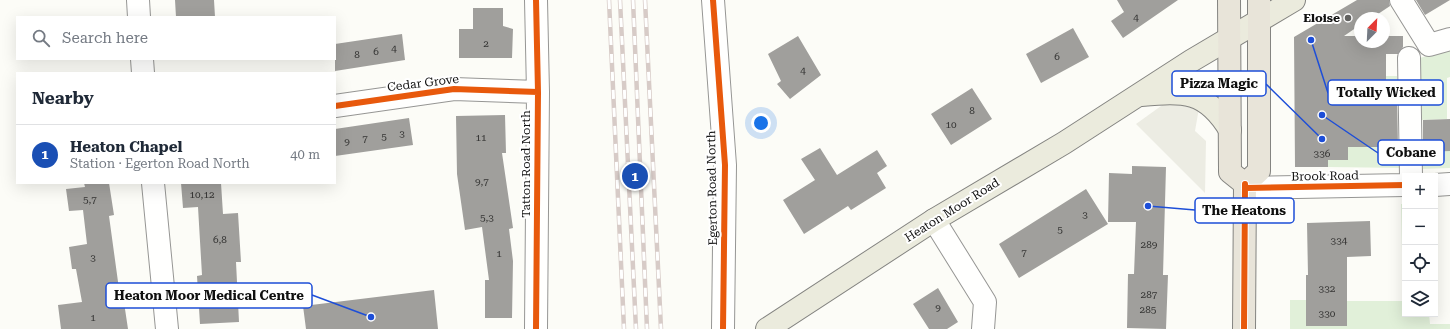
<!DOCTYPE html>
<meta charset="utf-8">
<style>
:root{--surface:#fff;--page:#f6f6f7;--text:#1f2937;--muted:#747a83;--line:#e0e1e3;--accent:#636361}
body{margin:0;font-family:"Roboto Serif",serif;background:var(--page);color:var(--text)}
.controls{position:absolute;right:12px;bottom:12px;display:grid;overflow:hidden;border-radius:0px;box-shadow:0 4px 16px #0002}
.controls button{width:36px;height:36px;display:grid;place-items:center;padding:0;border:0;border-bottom:1px solid var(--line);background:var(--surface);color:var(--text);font:20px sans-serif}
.compass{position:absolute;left:1354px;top:12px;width:36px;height:36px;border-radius:50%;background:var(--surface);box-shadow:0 4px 16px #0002;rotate:24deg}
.you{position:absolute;left:761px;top:123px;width:14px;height:14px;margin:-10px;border:3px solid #fff;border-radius:50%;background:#1a73e8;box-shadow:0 0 0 6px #1a73e833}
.badge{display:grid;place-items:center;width:26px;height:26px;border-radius:50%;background:var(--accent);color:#fff;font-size:13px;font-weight:700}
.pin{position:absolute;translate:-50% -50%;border:2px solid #fff;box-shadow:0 1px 4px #0006}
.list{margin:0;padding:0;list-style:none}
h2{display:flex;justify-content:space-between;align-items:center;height:52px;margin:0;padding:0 16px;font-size:17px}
h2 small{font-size:13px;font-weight:400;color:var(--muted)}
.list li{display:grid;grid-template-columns:26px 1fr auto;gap:12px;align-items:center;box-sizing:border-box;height:60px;padding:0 16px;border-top:1px solid var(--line)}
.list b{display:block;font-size:15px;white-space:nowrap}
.list p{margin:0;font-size:13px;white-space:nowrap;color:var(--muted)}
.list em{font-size:13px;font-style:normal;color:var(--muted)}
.icon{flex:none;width:22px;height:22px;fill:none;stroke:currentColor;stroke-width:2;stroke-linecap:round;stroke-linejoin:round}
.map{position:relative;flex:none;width:1450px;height:329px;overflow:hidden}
.search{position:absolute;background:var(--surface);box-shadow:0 4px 16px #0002;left:16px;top:16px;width:320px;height:44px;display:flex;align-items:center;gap:10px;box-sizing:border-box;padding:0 14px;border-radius:0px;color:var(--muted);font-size:15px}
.panel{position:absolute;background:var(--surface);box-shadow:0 4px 16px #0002;left:16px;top:72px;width:320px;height:112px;border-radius:0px}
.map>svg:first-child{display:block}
.green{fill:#e1f0d9}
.plaza{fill:#ecece3}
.building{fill:#a09f9c}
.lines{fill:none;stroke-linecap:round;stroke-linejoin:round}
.minor-casing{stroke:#969694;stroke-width:24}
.major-casing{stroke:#848481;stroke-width:24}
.highway-casing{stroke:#848481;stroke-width:24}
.minor{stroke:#fffffe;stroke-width:22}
.major{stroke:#ebebdd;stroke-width:22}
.highway{stroke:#e8e4d9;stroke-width:22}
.rail-casing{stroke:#d7cbc7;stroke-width:4.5}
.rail{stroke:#fff;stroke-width:3;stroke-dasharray:9;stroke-linecap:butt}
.cycleway-casing{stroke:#fff;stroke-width:8}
.cycleway{stroke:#e8590c;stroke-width:6}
.poi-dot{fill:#636361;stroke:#fff;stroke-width:1.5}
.labels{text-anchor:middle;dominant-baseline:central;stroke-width:4;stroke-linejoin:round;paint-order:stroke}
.number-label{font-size:10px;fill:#343433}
.poi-label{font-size:12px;font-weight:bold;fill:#101010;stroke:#fff;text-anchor:end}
.street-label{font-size:12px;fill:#101010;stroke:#fff}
.leader{fill:none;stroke:#1d4ed8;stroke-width:1.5}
.callout-dot{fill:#1d4ed8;stroke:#fff;stroke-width:1.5}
.callout{fill:#fff;stroke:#1d4ed8;stroke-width:1.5}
.callout-label{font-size:13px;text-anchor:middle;font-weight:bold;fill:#101010}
</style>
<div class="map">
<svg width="1450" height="329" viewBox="0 0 1450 329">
<rect width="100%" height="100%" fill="#fcfcf7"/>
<path class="green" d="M1450,50V77L1447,78V119L1421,120V151H1450V168L1417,169L1416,59Z
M1349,76H1397V92H1329Z
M1348,132L1372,146L1405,147V168L1328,167V160H1348Z
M1401,204H1405V314H1429L1430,324H1450V329H1290V300H1306V326H1347V301H1403Z"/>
<path class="plaza" d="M1168,101L1199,108L1195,131L1206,141L1205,193L1136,124Z"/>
<path class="building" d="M175,0H214L215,17H176Z
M1117,0H1178L1123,38L1111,21L1124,12Z
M1357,0H1389L1390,6L1372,18H1360V25L1344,36H1360V42H1384V36H1403V47L1398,54H1386V92H1397L1398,147H1348V160H1328V167H1295L1294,37Z
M1416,0H1450L1425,15Z
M473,8H503V26L513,29L512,58H459V29H473Z
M1073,28L1089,57L1041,83L1026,54Z
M402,34L405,60L335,71V44Z
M798,36L821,75L790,99L777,84L781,81L768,54Z
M972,88L992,119L951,145L931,114Z
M505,115L506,153H502L513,228L509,229L513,261L512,318H485V280H489L482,227L465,230L457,174L456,116Z
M409,118L413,145L335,156V129Z
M1450,119V151L1423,152V120Z
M820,148L837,175L877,150L887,166L877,173L886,188L851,210L848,206L804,234L783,200L815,180L801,159Z
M1132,166L1166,167L1163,275H1168L1166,329L1127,328L1128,274H1134L1136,222H1108L1109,173L1132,174Z
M84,183H109L114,215L109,216L119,289H122L128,329H61L58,305L82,302L76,269H72L69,247L87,244L83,210L69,211L66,189L85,187Z
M181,183H221L223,214L238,213L241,262H236L239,322L200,324L197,276L202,275L198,207L183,208Z
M1086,189L1108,224L1019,278L999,244Z
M1370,221L1371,256L1347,257V326H1306V275H1308L1307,223Z
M938,288L958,322L947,329H929L913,304Z
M434,290L438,329H306L303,306Z"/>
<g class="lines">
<defs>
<path id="minor" d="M138,0L139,17
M536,0L538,92L536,329
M713,0L725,165L723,329
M1401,0L1429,45L1450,39
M1409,58L1411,176
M142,59L143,73
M335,106L454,89L538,92
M153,183L167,329
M1435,185L1450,184
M1245,188L1405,185
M934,220L985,302L983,329"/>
<path id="major" d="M1141,95C1184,91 1206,90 1230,130
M767,329L934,220L1064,143L1191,61L1294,0"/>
<path id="highway" d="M1229,0L1230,172L1245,184
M1244,329L1245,184L1259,171V0"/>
</defs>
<use href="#minor" class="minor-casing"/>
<use href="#major" class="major-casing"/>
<use href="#highway" class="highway-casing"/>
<use href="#minor" class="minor"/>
<use href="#major" class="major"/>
<use href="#highway" class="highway"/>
<defs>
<path id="rail" d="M609,0L624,329
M620,0L636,329
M633,0L647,329
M645,0L661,329"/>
</defs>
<use href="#rail" class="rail-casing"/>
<use href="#rail" class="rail"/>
<defs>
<path id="cycleway" d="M536,0L538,92L536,329
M713,0L725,165L723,329
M335,106L454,89L538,92
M1245,188L1405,185
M1244,329L1245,184"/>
</defs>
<use href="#cycleway" class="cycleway-casing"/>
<use href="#cycleway" class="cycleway"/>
</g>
<circle class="poi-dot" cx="1348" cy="18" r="4"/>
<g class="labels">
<g class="number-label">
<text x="1136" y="17">4</text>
<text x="486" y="43">2</text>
<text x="394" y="48">4</text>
<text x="376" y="51">6</text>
<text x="357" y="54">8</text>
<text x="1057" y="56">6</text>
<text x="803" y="70">4</text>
<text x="972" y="110">8</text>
<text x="951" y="124">10</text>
<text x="402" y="133">3</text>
<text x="384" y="136">5</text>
<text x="481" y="137">11</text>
<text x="365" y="138">7</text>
<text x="347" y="141">9</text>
<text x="1322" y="153">336</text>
<text x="482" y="181">9,7</text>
<text x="202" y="194">10,12</text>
<text x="90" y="199">5,7</text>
<text x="1085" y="214">3</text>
<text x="487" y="217">5,3</text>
<text x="1060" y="229">5</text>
<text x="220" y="239">6,8</text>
<text x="1339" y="240">334</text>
<text x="1149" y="244">289</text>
<text x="1024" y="252">7</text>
<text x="499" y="253">1</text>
<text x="93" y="257">3</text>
<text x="1327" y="288">332</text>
<text x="1149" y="294">287</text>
<text x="938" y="307">9</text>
<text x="1148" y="309">285</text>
<text x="1327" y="313">330</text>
<text x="93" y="317">1</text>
</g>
<g class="poi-label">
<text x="1340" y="18">Eloise</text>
</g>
<g class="street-label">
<text transform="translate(423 83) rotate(-7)">Cedar Grove</text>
<text transform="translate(526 164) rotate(-90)">Tatton Road North</text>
<text transform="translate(1325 176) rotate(-1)">Brook Road</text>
<text transform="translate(712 188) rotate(-91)">Egerton Road North</text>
<text transform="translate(952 210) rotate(-32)">Heaton Moor Road</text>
</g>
</g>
<path class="leader" d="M1322 139L1266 84M1311 40L1328 93M1322 115L1378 153M1148 206L1195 210M371 317L312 295"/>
<g class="callout-dot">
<circle cx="1322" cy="139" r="4"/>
<circle cx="1311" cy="40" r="4"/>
<circle cx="1322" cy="115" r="4"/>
<circle cx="1148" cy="206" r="4"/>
<circle cx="371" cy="317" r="4"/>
</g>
<g class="callout">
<rect x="1172" y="71" width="94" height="25" rx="4"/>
<rect x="1328" y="80" width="115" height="25" rx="4"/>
<rect x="1378" y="140" width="66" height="25" rx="4"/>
<rect x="1195" y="198" width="99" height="25" rx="4"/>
<rect x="106" y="283" width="206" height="25" rx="4"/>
</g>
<g class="callout-label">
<text x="1219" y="88">Pizza Magic</text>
<text x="1386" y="97">Totally Wicked</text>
<text x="1411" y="157">Cobane</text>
<text x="1244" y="215">The Heatons</text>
<text x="209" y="300">Heaton Moor Medical Centre</text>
</g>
</svg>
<div class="controls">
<button>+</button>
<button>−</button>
<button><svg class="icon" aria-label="locate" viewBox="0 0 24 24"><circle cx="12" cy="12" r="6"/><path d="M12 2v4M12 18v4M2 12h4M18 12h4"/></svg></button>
<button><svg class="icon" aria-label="layers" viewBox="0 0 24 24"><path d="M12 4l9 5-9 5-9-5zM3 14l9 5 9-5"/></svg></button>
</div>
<svg class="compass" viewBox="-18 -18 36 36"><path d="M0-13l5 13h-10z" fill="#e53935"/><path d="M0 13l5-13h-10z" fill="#747a83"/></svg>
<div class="you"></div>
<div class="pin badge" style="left:635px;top:176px;background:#1a4fb4">1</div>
<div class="search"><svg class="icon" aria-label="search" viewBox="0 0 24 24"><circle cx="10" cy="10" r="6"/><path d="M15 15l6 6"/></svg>Search here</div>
<section class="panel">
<h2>Nearby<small></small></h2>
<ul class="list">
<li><span class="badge" style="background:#1a4fb4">1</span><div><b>Heaton Chapel</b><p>Station · Egerton Road North</p></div><em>40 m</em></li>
</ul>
</section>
</div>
